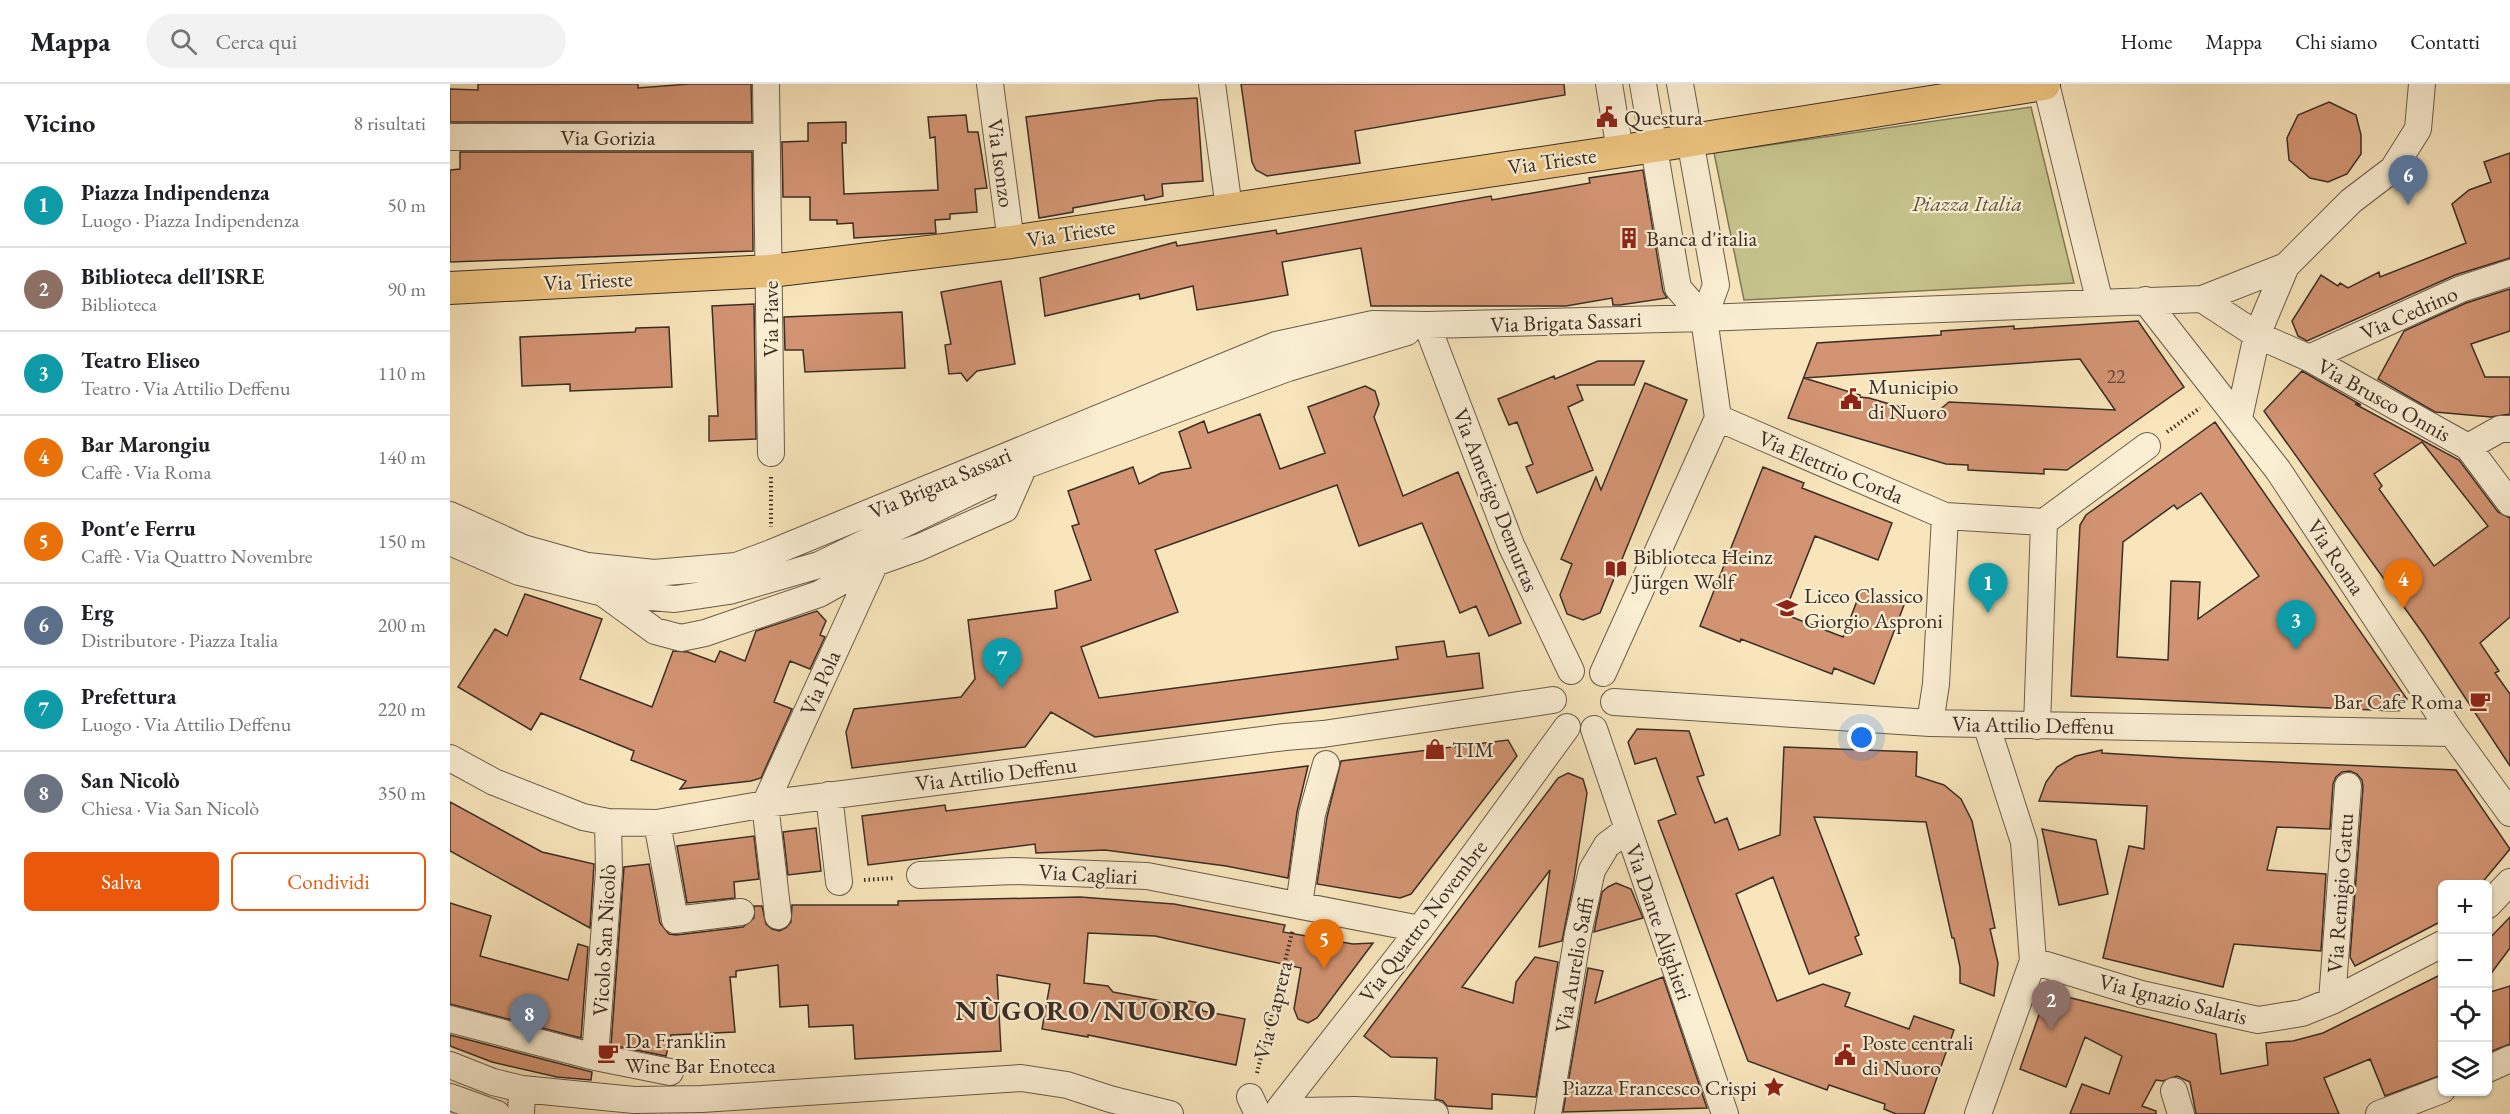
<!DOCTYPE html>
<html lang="it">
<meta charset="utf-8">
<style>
:root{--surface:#fff;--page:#f2f2f2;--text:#202124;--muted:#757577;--line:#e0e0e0;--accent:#ea580c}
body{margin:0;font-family:"EB Garamond",serif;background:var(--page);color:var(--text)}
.controls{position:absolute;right:18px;bottom:18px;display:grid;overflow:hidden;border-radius:9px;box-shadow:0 2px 4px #0004}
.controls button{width:54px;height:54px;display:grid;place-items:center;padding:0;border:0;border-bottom:2px solid var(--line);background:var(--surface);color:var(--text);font:30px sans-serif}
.you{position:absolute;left:1412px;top:654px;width:21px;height:21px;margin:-15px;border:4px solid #fff;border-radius:50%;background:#1a73e8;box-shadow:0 0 0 9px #1a73e833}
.badge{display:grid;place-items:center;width:39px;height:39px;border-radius:50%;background:var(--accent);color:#fff;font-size:20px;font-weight:700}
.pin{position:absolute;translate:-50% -50px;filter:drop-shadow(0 2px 3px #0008)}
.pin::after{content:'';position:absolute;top:32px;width:21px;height:18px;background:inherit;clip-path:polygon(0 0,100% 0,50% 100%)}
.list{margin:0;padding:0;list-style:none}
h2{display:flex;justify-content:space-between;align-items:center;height:78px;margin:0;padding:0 24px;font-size:26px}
h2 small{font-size:20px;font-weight:400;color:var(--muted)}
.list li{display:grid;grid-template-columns:39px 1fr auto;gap:18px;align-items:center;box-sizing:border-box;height:84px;padding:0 24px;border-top:2px solid var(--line)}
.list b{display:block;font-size:22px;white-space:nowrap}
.list p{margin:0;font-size:20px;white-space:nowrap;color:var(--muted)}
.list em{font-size:20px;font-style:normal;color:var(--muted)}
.actions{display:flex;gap:12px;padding:18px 24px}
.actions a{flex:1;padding:14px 0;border:2px solid var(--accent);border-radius:9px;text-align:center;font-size:21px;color:var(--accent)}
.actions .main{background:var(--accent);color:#fff}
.icon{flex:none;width:33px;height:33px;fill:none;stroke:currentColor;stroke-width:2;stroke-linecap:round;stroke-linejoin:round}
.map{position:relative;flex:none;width:2060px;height:1030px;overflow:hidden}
header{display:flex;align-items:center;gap:36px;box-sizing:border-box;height:84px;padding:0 30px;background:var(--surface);border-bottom:2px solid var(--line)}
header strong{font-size:28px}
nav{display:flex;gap:33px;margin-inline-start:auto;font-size:21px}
.search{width:420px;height:54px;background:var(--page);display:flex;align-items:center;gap:15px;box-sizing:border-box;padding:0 21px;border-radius:33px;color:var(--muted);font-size:22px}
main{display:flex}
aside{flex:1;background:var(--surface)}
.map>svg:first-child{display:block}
.green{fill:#c5c28b;stroke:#807859;stroke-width:1.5}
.building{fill:#d39473;stroke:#3b2e27;stroke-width:1.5;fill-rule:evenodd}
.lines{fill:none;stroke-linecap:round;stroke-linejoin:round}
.minor-casing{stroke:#6a5c4c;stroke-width:28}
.major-casing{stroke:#3b2e27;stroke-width:34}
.path{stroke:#3b2e27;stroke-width:4;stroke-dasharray:1.5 3;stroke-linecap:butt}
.minor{stroke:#faeed3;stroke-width:26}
.major{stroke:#ecc27e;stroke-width:32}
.labels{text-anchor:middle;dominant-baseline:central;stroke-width:4.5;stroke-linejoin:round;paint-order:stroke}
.number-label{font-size:20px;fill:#61483a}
.poi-label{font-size:22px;fill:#3b2e27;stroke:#faeed3;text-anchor:start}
.street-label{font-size:22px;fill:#3b2e27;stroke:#faeed3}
.park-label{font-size:22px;font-style:italic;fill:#5e5340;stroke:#faeed3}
.district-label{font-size:28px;font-weight:bold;letter-spacing:1.5px;fill:#3b2e27;stroke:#faeed3}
</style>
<header>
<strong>Mappa</strong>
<div class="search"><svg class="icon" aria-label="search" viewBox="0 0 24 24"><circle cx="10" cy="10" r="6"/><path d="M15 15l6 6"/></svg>Cerca qui</div>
<nav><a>Home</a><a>Mappa</a><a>Chi siamo</a><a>Contatti</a></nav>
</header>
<main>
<aside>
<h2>Vicino<small>8 risultati</small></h2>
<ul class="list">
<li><span class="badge" style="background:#0f9aa8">1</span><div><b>Piazza Indipendenza</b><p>Luogo · Piazza Indipendenza</p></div><em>50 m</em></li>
<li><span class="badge" style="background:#8d6e63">2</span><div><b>Biblioteca dell'ISRE</b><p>Biblioteca</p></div><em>90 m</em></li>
<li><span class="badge" style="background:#0f9aa8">3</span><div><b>Teatro Eliseo</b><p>Teatro · Via Attilio Deffenu</p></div><em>110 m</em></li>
<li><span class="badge" style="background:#e8710a">4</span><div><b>Bar Marongiu</b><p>Caffè · Via Roma</p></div><em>140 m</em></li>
<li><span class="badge" style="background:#e8710a">5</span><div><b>Pont'e Ferru</b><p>Caffè · Via Quattro Novembre</p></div><em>150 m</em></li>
<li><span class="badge" style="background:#5c6f8a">6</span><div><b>Erg</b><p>Distributore · Piazza Italia</p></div><em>200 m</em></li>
<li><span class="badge" style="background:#0f9aa8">7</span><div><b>Prefettura</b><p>Luogo · Via Attilio Deffenu</p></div><em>220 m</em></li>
<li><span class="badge" style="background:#6b7280">8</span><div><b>San Nicolò</b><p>Chiesa · Via San Nicolò</p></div><em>350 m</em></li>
</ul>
<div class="actions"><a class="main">Salva</a><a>Condividi</a></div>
</aside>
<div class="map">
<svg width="2060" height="1030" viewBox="0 0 2060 1030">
<rect width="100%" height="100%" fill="#f8e5bb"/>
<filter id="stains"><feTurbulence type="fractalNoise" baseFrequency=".00333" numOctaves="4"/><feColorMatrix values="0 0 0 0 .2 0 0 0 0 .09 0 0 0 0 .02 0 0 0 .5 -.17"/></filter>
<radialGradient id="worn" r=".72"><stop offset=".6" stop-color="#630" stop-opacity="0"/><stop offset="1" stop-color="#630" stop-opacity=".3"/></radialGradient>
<path class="green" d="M1581,23L1624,199L1294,216L1264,69Z"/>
<path class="building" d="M28,0H188V4L239,0H301L302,38H0V5L28,6Z
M791,0H1114L1115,11L905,47L910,79L817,92L806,86L802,78Z
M747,14L753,97L712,100L713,112L695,116L694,111L623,124V128L589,134L576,33L709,16Z
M1879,18L1906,31L1911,51V70L1897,90L1878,98L1860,94L1839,76L1837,54L1848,31Z
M516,31L518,48H528L537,104L525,105L527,128L500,130V135L485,136L486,149L404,154L403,139L387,140V136H360V113H333L332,58L358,57V39L396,38V59H392L394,110L488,106L485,53L480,54L478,33Z
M10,68H302L303,167L0,178V86L10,85Z
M2060,69V174L2005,191L1857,257L1848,252L1842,237L1871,191L1888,202L1890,199L1898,204L1929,188L1930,193L2016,159L2002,120L2019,106L2041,98L2034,78Z
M1193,86L1213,207L1217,214L1170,221H1163L1162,214L1116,222H921L911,164L832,178L838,211L747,226L743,202L690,215L689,210L595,232L590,194L726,158L727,162L826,146L827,150L1041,112L1042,116L1140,99L1139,94Z
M551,197L565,280L527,287L517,297L511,289L499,290L495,261L501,260L491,208Z
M2060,205V247L2021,260L2035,293H2060V330L2041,333L1985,328L1928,295L1954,247L2016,219Z
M304,220L306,355L259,357V332H268L262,222Z
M452,228L455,284L355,288L353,266H335L334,233Z
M1688,237L1734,303L1617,386L1594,385V390L1518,386V381L1496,380L1338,334L1367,259L1491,251V247L1564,242V245ZM1630,275L1665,326L1499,318L1482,332L1419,314L1410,313V311L1354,294Z
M219,243L222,303L120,307V300L72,302L70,253L185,248L186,244Z
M1148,277H1194L1184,301H1127L1133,316L1118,323L1143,386L1087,409L1076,383L1083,380L1067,338L1059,341L1048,315L1104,292L1105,295Z
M1852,287L1911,321L1905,320L2009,376L2048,428L2060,434V533L2030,559L2049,587L2045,589L2060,610V682L1974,551L1814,327ZM1972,358L2038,442L1984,482L1929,405L1932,402L1924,390Z
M1195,299L1237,316L1150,529L1133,536L1117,530L1110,511L1122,480L1111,475L1146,393L1151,406Z
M915,302L925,307L929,320L924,333L953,412L1008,388L1071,539L1039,552L1026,522L1010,529L972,439L909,462L887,401L705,466L728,528L631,563L649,614L948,575L946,563L994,557L997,573L1029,569L1033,604L645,653L601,628L575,663L402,684L396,648L404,625L511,613L525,595L518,536L607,524L605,507L641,496L622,442L629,440L618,407L683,383L689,400L711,389L741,384L729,348L754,337L758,349L810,330L830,385L875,369L858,323Z
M1765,338L1957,615L1953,626L1945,627L1621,612L1630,441L1636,431ZM1751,409L1809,492L1748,535L1750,498L1721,497L1718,576L1667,573L1673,458L1724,421L1727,425Z
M1313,383L1354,399L1352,404L1442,439L1428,476L1365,452L1334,530L1393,553L1412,504L1454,521L1424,600L1384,584L1382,590L1291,555L1290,558L1250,542Z
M75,510L152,535L130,595L202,623L223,567L238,568L265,578L270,567L295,577L306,547L367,527L376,537L370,551L375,553L360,585L340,577L324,618L342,625L311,694L301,697L230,705L236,697L181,676L184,667L91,629L81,646L8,603L45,545L57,552Z
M1187,645L1239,647L1254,691L1247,693L1265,739L1277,734L1289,766L1330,751L1334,663L1467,668L1466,692L1494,701L1511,715L1522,737L1545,844L1540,845L1548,879L1544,912L1510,899V883L1504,854H1502L1476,738L1364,733L1409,851L1405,853L1412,870L1359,890L1323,793L1286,810L1327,917L1373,900L1400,909L1395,922L1459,945L1464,932L1504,946L1474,1030H1446L1434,1025L1435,1020L1379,1001L1377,1006L1298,977L1208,737L1226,730L1206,674L1185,680L1178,658Z
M1058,656L1067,672L961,810L950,814L867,800L877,733L891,677Z
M1652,666V669L1734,674L2006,686L2060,765L2030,801H1992V836L1988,839L1905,882L1900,873L1913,703L1912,696L1907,690L1900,687L1892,688L1886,693L1883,700L1880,745L1827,743L1817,786L1876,790L1871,867L1784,860L1773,903L1653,874L1679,762L1694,765L1697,722L1589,717L1596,698L1607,683L1626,672Z
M858,682L847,728L838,794L776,782L655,766L586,769L585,760L418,781L412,732L495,721L496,727Z
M1118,689L1133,695L1137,709L1124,796L1112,857L1089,863L1100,786L1012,903L1063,919L1066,898L1085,873L1108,878L1086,1013L1042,1010V1025L997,1022L993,1017L985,1015L987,974L941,973L914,952L1108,694Z
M0,718L92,768L144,780L140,844L0,767Z
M366,744L371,787L338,791L333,748Z
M1592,745L1646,756L1658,810L1609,821Z
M304,752L309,795L284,798L285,814L237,819L227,762Z
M199,780L210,839L219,850L226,851L293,843L304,834V822H312L316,840L322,845L329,847L336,844L341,838L342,821H448V817L630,813L724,820L835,841L833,848L903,860L923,859L867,934L858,939L848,935L844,925L851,884L705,852L638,849L634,899L658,902L663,908L733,921L739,917L749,919L753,927L795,935L786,981L638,951V953L592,945L600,900L547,891L551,967L405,975L403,941L359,943L358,921L330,923L328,881L286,887V893H280L285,948L221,951L216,972L161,961L174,783Z
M1166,799L1181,805L1193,834L1144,848L1152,808L1158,803Z
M0,819L41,832L30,872L118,896L128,860L138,863L131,954L0,920Z
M2060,833V864L2037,895V857Z
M1138,884L1153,887L1145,919L1213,893L1257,1024L1113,1028Z
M1992,890V991L1935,1012L1920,975L1874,994L1889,1030H1746L1740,998L1727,992L1713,997L1706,996L1692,1022L1706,1027V1030H1620L1632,1000L1659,1010L1672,972L1635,953L1616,1003L1570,985L1597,908L1766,950L1771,990L1818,981L1816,959L1843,957L1873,949Z
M2060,902V960L2037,969V909Z
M0,951L142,988L141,996L107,993L42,978L0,962Z"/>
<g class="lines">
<defs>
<path id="minor" d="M316,0L321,369
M540,0L561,158
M762,0L779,124
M1159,0L1170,67
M1193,0L1228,204L1254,234
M1230,0L1266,201L1254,234L1268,334
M1596,0L1650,219
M0,53H317
M1752,215L1807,251L1859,274L2018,363L2050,345H2060
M1695,216L1828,386L2002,649L2060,729
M977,241L1061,461L1121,587
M1859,274L2011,205L2060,189
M1268,334L1495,432L1594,438
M1789,334L1807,251L1836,182
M2018,363L2060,419
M0,431L73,464L137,482L204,489L286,482L321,469L826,261L923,240L977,241L1254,234L1752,215L1836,182L1901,117L1943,85L1968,45L1972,0
M1594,438L1697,362
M0,458L69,488L153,509L225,515L279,507L369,481L574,382L838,284L957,248
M153,509L205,547L231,554L255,549L369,510L425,479L470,463L555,425L574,382
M1153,589L1268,334
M1164,618L1480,639L2002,649
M1480,639L1486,600L1495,432
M1587,642L1594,438
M1144,645L1275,1030
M0,674L44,698L133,733L158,738L207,739L315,720L835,653L873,650L1103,616
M379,711L389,798
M207,739L225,836L291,828
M470,791L563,787L697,792L970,845
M849,821L862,730L876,680
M2038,821L2060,798
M328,832L315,720L425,479
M1583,877L1691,910L1808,936L1852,929L1882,917L1992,860
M1882,917L1898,702
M0,935L145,973L220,988
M145,973L159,787L158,738
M0,981L43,998L72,1005L184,1016L252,1015L571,994L617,1001L660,1015L720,1030
M2038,985L2060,975
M1724,1007L1731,1030
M0,1013L47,1030
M800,1013L808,1030
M830,1024L847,1027L905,1026L985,1030
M71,1030L72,1005
M828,1030L830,1024L970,845L1117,643
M1098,1030L1128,850L1142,786L1157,761L1177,746
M1528,1030L1583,877L1574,758L1536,640
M1929,1030L1992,1006"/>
<path id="major" d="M0,204L320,187L561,158L1192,64L1594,0"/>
</defs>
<use href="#minor" class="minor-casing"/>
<use href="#major" class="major-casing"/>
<path class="path" d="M1717,348L1750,324
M321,393V443
M414,796L445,794
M807,989L843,845"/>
<use href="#minor" class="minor"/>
<use href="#major" class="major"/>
</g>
<defs>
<symbol id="civic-bare" viewBox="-9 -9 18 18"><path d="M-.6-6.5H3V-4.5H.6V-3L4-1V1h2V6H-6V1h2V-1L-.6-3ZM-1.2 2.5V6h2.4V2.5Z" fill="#8f2418" stroke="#faeed3" stroke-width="2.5" paint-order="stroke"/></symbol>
<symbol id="building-bare" viewBox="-9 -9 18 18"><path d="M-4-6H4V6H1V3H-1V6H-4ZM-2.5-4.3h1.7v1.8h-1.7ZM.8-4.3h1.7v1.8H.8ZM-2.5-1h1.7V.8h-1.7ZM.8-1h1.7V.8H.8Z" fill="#8f2418" stroke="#faeed3" stroke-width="2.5" paint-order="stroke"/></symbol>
<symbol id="library-bare" viewBox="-9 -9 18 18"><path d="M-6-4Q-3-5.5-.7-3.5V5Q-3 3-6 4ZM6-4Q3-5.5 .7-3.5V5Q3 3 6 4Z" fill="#8f2418" stroke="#faeed3" stroke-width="2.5" paint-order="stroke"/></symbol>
<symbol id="school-bare" viewBox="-9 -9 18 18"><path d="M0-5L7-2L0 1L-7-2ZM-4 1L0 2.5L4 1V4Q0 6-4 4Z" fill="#8f2418" stroke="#faeed3" stroke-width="2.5" paint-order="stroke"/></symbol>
<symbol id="cafe-bare" viewBox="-9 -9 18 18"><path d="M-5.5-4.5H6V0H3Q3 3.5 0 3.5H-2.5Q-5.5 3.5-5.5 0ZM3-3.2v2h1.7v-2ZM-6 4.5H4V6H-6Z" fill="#8f2418" stroke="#faeed3" stroke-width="2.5" paint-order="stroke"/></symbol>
<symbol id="shop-bare" viewBox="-9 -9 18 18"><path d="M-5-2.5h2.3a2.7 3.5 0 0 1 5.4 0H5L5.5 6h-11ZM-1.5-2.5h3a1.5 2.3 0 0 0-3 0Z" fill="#8f2418" stroke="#faeed3" stroke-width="2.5" paint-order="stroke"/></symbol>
<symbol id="sight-bare" viewBox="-9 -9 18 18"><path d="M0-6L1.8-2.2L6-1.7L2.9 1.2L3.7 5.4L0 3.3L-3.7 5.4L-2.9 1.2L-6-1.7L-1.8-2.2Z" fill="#8f2418" stroke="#faeed3" stroke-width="2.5" paint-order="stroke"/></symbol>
</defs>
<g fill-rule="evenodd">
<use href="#civic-bare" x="1142" y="18" width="30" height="30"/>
<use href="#building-bare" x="1164" y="139" width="30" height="30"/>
<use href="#civic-bare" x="1386" y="300" width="30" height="30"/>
<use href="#library-bare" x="1151" y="470" width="30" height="30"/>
<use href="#school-bare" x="1322" y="509" width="30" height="30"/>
<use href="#cafe-bare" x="2015" y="602" width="30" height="30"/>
<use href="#shop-bare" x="970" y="650" width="30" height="30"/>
<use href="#cafe-bare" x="143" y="954" width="30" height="30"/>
<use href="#civic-bare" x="1380" y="956" width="30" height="30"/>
<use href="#sight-bare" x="1309" y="988" width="30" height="30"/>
</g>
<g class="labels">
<g class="number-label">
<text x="1666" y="292">22</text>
</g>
<g class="poi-label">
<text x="1174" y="33">Questura</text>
<text x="1196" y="154">Banca d'italia</text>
<text x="1418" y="302">Municipio<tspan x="1418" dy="25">di Nuoro</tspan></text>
<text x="1183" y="472">Biblioteca Heinz<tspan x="1183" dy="25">Jürgen Wolf</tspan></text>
<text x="1354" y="511">Liceo Classico<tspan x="1354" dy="25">Giorgio Asproni</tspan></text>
<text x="2013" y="617" text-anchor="end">Bar Cafe Roma</text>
<text x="1002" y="665">TIM</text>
<text x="175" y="956">Da Franklin<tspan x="175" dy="25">Wine Bar Enoteca</tspan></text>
<text x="1412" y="958">Poste centrali<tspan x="1412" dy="25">di Nuoro</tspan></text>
<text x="1307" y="1003" text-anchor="end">Piazza Francesco Crispi</text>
</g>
<g class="street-label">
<text x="158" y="53">Via Gorizia</text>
<text transform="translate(1102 77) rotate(-8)">Via Trieste</text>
<text transform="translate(551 79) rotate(82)">Via Isonzo</text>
<text transform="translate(621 149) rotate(-9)">Via Trieste</text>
<text transform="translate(138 197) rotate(-3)">Via Trieste</text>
<text transform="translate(1959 229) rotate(-24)">Via Cedrino</text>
<text transform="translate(320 235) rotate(-90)">Via Piave</text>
<text transform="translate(1116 238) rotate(-2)">Via Brigata Sassari</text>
<text transform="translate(1934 316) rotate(29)">Via Brusco Onnis</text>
<text transform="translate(1381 383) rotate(23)">Via Elettrio Corda</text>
<text transform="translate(490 399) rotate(-23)">Via Brigata Sassari</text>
<text transform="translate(1046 416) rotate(68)">Via Amerigo Demurtas</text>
<text transform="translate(1886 473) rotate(56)">Via Roma</text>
<text transform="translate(370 599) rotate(-66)">Via Pola</text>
<text transform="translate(1583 641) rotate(1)">Via Attilio Deffenu</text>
<text transform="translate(546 690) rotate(-7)">Via Attilio Deffenu</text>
<text transform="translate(638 790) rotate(3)">Via Cagliari</text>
<text transform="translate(1890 809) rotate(-86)">Via Remigio Gattu</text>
<text transform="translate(973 837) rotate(-53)">Via Quattro Novembre</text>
<text transform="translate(1209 838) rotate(71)">Via Dante Alighieri</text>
<text transform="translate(154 856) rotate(-87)">Vicolo San Nicolò</text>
<text transform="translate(1124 881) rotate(-80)">Via Aurelio Saffi</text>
<text transform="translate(1723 915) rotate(14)">Via Ignazio Salaris</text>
<text transform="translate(823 926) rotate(-76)">Via Caprera</text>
</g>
<g class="park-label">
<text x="1517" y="119">Piazza Italia</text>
</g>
<g class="district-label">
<text x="636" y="926">NÙGORO/NUORO</text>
</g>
</g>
<rect width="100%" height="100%" filter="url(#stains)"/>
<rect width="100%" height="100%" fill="url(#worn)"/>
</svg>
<div class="controls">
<button>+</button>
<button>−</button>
<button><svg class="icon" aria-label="locate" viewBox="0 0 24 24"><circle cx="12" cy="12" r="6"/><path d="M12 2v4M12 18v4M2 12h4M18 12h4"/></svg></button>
<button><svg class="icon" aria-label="layers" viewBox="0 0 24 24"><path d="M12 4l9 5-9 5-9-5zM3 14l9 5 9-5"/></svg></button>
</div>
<div class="you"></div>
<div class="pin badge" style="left:1538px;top:529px;background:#0f9aa8">1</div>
<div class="pin badge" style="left:1601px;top:946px;background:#8d6e63">2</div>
<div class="pin badge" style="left:1846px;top:566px;background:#0f9aa8">3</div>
<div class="pin badge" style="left:1953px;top:525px;background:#e8710a">4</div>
<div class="pin badge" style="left:874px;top:885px;background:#e8710a">5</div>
<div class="pin badge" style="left:1958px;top:121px;background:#5c6f8a">6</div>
<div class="pin badge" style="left:552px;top:604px;background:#0f9aa8">7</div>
<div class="pin badge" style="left:79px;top:960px;background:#6b7280">8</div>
</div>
</main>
